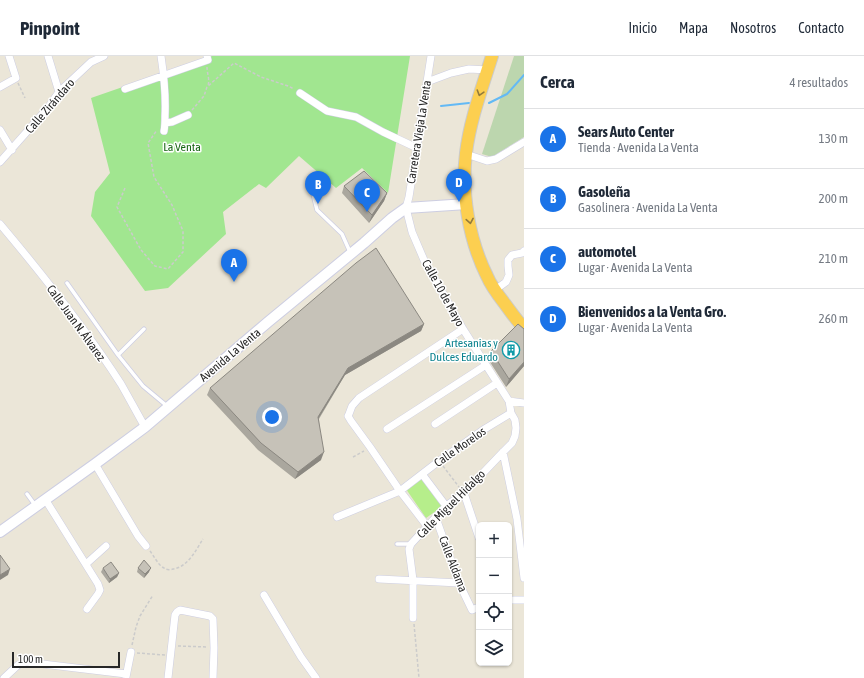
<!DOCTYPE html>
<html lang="es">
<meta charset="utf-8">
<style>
:root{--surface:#fff;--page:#f6f6f7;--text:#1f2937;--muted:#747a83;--line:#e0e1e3;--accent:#1a73e8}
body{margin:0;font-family:"Asap Condensed",sans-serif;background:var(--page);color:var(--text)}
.controls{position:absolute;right:12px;bottom:12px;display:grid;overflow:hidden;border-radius:6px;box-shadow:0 1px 3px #0004}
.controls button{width:36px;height:36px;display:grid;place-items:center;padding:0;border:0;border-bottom:1px solid var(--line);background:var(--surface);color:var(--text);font:20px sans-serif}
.scale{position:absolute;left:12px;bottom:10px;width:108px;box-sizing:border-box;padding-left:4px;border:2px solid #272727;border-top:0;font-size:11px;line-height:14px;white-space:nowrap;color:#272727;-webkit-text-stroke:3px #fff;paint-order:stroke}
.you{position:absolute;left:272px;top:361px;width:14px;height:14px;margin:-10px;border:3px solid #fff;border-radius:50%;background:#1a73e8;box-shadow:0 0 0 6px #1a73e833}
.badge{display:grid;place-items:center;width:26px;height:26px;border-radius:50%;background:var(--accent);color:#fff;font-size:13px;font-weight:700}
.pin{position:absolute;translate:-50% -33px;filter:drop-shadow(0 1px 2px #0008)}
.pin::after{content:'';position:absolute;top:21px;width:14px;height:12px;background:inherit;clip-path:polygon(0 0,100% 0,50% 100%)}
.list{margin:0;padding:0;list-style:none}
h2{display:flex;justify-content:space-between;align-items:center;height:52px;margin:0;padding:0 16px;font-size:17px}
h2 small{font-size:13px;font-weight:400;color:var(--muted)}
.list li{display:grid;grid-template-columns:26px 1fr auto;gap:12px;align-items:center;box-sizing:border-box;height:60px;padding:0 16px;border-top:1px solid var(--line)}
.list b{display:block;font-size:15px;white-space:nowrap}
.list p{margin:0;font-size:13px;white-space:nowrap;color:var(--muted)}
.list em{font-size:13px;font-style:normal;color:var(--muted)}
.icon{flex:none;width:22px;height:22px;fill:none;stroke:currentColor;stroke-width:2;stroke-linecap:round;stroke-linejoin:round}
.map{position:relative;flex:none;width:524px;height:622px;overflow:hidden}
header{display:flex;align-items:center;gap:24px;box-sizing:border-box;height:56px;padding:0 20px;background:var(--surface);border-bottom:1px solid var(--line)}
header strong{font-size:19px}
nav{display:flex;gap:22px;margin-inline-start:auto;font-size:14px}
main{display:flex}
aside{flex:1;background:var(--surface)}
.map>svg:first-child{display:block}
.green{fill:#a1e690}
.cemetery{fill:#bcd6ae}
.pitch{fill:#b6ee8b}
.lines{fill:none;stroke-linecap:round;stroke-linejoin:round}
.stream{stroke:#63b9f5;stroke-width:2}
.service-casing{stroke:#cdcee2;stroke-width:5}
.minor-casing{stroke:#cdcee2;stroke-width:8}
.secondary-casing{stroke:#cdcee2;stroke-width:12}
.trunk-casing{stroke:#cbcbcb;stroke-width:14}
.path{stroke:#cbcbcb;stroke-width:1.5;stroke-dasharray:3 2;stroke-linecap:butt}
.service{stroke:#fff;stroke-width:3.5}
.minor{stroke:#fff;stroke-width:7}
.secondary{stroke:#fff;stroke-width:10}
.trunk{stroke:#fccf50;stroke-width:12}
.wall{fill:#aaa79e}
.shaded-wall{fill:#8b8881}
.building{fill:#c6c2b8;stroke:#8b8881}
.oneway{stroke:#927b3c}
.labels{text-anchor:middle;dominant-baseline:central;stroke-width:3;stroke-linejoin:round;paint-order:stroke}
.street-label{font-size:12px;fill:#272727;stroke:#fff}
.park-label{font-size:12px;fill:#1a6715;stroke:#fff}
.culture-label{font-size:12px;fill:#0d838f;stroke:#fff;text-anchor:end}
</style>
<header>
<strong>Pinpoint</strong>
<nav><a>Inicio</a><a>Mapa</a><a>Nosotros</a><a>Contacto</a></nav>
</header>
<main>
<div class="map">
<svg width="524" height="622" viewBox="0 0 524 622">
<rect width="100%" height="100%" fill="#ebe6d8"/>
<path class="green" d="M212,0H410L388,137L362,112L336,132L299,100L266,132L259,128L223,156L226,178L168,232L145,235L91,160L95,136L110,117L91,42Z"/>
<path class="cemetery" d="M514,0H524V81L492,101L482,98Z"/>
<path class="pitch" d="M422,423L443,450L426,462L406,433Z"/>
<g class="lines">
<path class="stream" d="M489,47L507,38L524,19
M441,50L469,47"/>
<defs>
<path id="service" d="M313,138L317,154L342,178L350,196
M67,227L118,299L143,330L167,350
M118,299L144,273
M27,438L35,449
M397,488H411"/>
<path id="minor" d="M48,0L59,36
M161,0C164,20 166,40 165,60C165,65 165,70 164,75
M431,0L409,141L406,152L412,176L424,204L463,273L509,345L524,347
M427,26L451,17L469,13L488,14
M0,31L16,22L9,0
M125,33L208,4L207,0
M300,37L327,55L356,61L383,76L417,92
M165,67L172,66L188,59
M0,74L12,94
M466,98L487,105L496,103L524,86
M0,106L47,53L59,36L91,6L104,0
M0,168C43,219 85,272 121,328C129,342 137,357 145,371
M495,234L506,226L509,219L508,210V204L512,199L522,197L524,195
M435,368L497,327
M387,373L486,309
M503,396L517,463L524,522
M95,408L138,480L146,490
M422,418L446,450
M464,437L479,482
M45,443L98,528L100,534L98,538L87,553
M337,461L400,435L439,405L483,374L511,357L509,345
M436,462L459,527L472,554L479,551
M427,470L400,435L370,391L351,365L348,360L349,358L352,350L359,342L463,273
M86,508L106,490
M379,523L459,527
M264,539L301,601L316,622
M509,544H524
M413,562V524L409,493L411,488L446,450L464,437L503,396L512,387L515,380L516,372L515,364L511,357
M126,621L131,596
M4,622L18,609L26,606L126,618
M168,622L175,559L177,556L180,554L210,560L213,563L214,592L213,622"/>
<path id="secondary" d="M0,476L95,408L145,371L268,266L364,187L392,162L406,152L467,148"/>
<path id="trunk" d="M492,0C482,32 470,64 466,97C461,137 469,184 487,220C491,230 498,239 505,248C511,256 517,265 524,272"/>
</defs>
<use href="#service" class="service-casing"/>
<use href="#minor" class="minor-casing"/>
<use href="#secondary" class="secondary-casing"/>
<use href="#trunk" class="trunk-casing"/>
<path class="path" d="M207,11C207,17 210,24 208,29
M18,27L25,42
M192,54L204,40L207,31L234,7L261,21L288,30L294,33
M125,132L117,151L141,194L155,210L168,213L183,196V175L172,149L154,121L148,87L157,74
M353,401L364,395
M443,410L459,431
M150,495C154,500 158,509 164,512C166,514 170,514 173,513C188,511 196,494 203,483
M414,568L419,622
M132,589L136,571L140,560L153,539
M178,590L208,591
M137,597L165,599"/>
<use href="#service" class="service"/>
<use href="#minor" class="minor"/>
<use href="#secondary" class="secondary"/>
<use href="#trunk" class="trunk"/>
</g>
<path class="wall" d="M344,130L387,137L384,145L369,167L342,137Z
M424,268L421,275L345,319L319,363L321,404L295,423L258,394L207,339L210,332Z
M491,295L524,310L506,331L488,303Z
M103,512L119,517L117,521L109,527L101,516Z
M138,512L149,516L144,522L137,516Z"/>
<path class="shaded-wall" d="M387,137L384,145L369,167L372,159Z
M424,268L421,275L345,319L315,368L318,361L348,312Z
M524,306V310L506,331L509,323Z
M324,396L321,404L295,423L298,416Z
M151,512L149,516L144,522L145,518Z
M10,513L8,519L0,524V519Z
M119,517L117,521L109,527L110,523Z"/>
<path class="building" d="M364,115L387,137L372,159L344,130Z
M376,192L424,268L348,312L318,361L324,396L298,416L261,387L210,332L356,207Z
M518,268L524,273V306L509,323L491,295Z
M0,499L10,513L0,519Z
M144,504L151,512L145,518L138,512Z
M111,506L119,517L110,523L103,512Z"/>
<defs><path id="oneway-chevron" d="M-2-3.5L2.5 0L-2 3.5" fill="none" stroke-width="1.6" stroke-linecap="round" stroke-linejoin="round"/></defs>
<g class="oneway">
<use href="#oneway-chevron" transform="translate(480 37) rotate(107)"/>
<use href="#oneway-chevron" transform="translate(470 165) rotate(80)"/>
</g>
<defs>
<symbol id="building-ring" viewBox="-11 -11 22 22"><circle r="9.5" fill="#fff" stroke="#0f9aa8" stroke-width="1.5"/><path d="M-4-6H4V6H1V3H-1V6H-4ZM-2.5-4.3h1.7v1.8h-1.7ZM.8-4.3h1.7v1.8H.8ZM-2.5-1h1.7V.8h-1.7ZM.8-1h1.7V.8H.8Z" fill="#0f9aa8"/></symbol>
</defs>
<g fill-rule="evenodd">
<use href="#building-ring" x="501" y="284" width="20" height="20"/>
</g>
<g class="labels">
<g class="street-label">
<text transform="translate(50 50) rotate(-49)">Calle Zirándaro</text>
<text transform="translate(419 76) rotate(-81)">Carretera Vieja La Venta</text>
<text transform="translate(443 237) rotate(61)">Calle 10 de Mayo</text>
<text transform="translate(76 267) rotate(54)">Calle Juan N. Álvarez</text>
<text transform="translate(230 299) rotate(-40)">Avenida La Venta</text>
<text transform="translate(460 391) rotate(-35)">Calle Morelos</text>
<text transform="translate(451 448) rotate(-45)">Calle Miguel Hidalgo</text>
<text transform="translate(453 508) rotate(69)">Calle Aldama</text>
</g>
<g class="park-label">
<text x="182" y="91">La Venta</text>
</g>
<g class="culture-label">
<text x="498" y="287">Artesanias y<tspan x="498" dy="14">Dulces Eduardo</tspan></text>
</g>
</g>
</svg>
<div class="controls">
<button>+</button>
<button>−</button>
<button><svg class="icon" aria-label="locate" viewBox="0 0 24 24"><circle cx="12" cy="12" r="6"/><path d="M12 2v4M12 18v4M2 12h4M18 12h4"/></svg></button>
<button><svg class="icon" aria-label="layers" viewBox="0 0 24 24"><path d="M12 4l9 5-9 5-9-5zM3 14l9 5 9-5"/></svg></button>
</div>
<div class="scale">100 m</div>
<div class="you"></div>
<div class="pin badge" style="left:234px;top:226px">A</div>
<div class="pin badge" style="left:318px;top:148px">B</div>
<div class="pin badge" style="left:367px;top:156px">C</div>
<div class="pin badge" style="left:459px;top:146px">D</div>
</div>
<aside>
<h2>Cerca<small>4 resultados</small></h2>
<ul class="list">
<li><span class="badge">A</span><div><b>Sears Auto Center</b><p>Tienda · Avenida La Venta</p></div><em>130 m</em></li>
<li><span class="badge">B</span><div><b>Gasoleña</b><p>Gasolinera · Avenida La Venta</p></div><em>200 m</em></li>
<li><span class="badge">C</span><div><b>automotel</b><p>Lugar · Avenida La Venta</p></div><em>210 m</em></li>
<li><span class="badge">D</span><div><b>Bienvenidos a la Venta Gro.</b><p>Lugar · Avenida La Venta</p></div><em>260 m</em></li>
</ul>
</aside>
</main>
